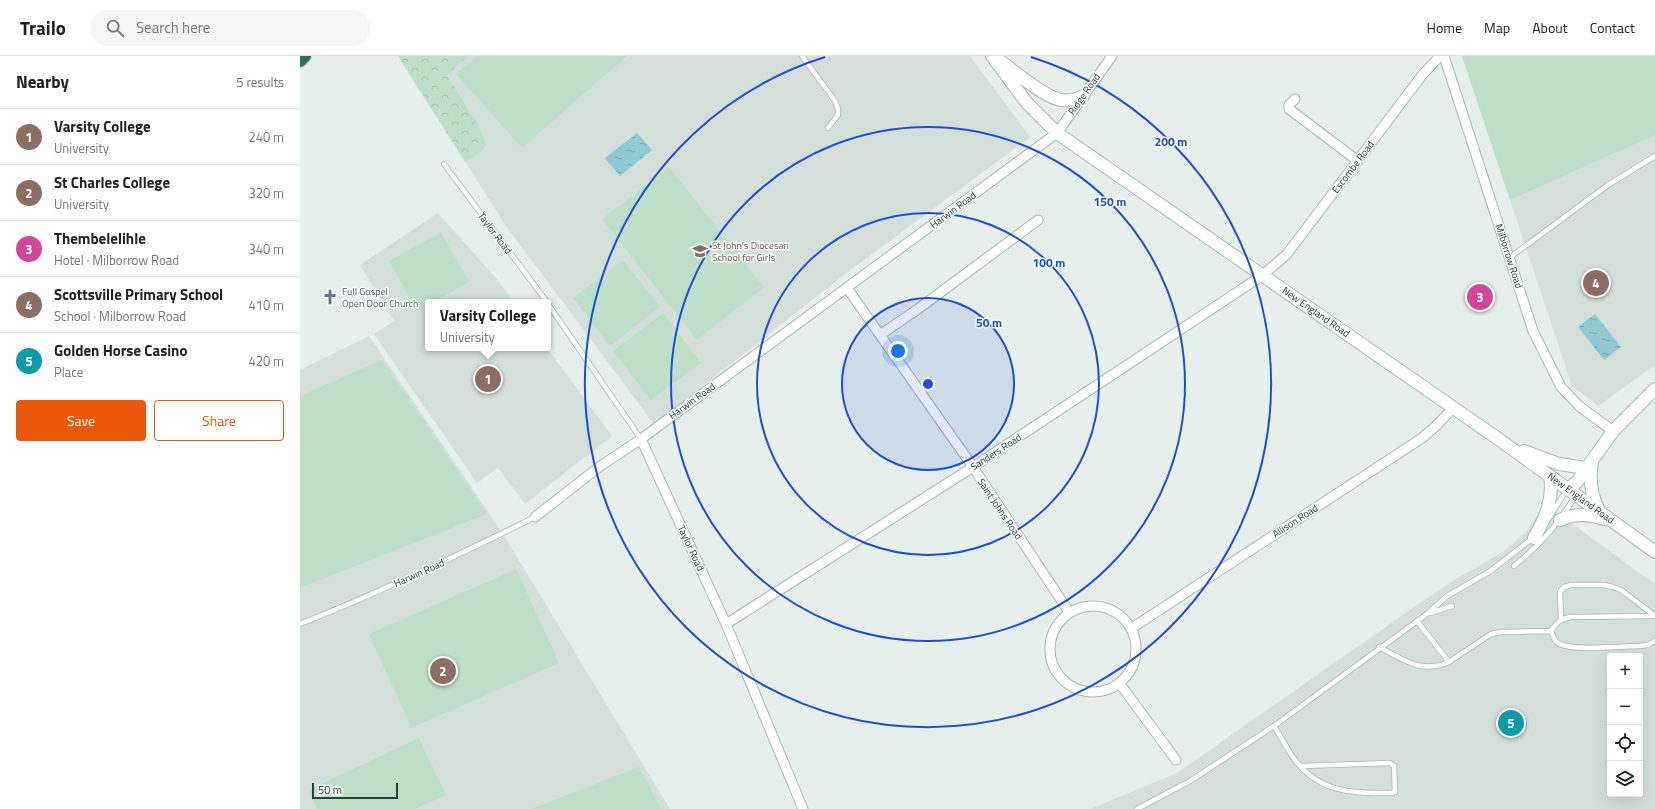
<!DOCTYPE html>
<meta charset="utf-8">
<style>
:root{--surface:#fff;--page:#f6f6f6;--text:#222;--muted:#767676;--line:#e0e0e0;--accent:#ea580c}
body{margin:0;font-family:"Titillium Web",sans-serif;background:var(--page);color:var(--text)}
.controls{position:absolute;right:12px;bottom:12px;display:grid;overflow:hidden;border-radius:4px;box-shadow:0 4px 16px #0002}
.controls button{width:36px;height:36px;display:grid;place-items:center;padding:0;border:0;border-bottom:1px solid var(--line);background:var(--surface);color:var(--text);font:20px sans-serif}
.scale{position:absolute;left:12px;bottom:10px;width:86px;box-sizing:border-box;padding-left:4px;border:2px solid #24423a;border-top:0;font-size:11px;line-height:14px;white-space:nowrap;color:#24423a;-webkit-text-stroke:3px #f7fbf9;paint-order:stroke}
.you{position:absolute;left:598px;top:295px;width:14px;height:14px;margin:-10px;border:3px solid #fff;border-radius:50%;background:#1a73e8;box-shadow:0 0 0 6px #1a73e833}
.badge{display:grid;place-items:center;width:26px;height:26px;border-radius:50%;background:var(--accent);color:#fff;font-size:13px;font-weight:700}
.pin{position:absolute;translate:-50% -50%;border:2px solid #fff;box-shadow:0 1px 4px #0006}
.popup{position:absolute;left:125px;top:243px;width:126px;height:52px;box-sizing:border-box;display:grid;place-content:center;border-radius:4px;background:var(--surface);filter:drop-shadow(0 1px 3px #0005);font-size:13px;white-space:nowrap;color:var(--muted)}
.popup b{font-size:15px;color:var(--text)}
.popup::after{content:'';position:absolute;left:50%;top:100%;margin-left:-8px;border:8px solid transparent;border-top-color:var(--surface)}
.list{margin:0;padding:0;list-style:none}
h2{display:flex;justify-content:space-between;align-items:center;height:52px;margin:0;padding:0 16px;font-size:17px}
h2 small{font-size:13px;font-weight:400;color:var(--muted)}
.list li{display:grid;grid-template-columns:26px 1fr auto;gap:12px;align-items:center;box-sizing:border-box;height:56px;padding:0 16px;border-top:1px solid var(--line)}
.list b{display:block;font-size:15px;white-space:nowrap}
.list p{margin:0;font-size:13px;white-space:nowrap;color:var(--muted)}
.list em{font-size:13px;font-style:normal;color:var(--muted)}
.actions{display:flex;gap:8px;padding:12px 16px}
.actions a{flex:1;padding:9px 0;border:1px solid var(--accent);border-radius:4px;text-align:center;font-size:14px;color:var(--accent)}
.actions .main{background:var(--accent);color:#fff}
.icon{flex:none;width:22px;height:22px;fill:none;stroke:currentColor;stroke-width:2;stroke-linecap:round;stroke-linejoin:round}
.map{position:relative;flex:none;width:1355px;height:753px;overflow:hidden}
header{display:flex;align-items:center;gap:24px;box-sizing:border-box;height:56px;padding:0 20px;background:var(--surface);border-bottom:1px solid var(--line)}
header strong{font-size:19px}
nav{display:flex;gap:22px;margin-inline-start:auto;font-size:14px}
.search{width:280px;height:36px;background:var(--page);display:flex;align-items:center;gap:10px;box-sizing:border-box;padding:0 14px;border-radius:22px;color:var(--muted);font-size:15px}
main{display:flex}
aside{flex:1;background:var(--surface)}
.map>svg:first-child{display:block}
.built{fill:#d4dfda;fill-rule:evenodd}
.forest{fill:url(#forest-crowns)}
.garden{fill:#bfe0c8}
.water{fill:url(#water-ripples)}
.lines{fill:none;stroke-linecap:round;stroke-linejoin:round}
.service-casing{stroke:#a8b8b2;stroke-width:6}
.minor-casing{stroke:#a8b8b2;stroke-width:11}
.tertiary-casing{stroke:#a8b8b2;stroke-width:14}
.motorway-casing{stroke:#c2cac8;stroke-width:14}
.service{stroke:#fff;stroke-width:4.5}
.minor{stroke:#fff;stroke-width:9}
.tertiary{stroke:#fff;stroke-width:12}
.motorway{stroke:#2f6f62;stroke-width:12}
.ring{fill:none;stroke:#1d4ed8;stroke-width:2}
.labels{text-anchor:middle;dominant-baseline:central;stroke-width:3;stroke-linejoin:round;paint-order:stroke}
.street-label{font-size:10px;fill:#24423a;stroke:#f7fbf9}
.education-label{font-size:10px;fill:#785e54;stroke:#f7fbf9;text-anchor:start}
.worship-label{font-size:10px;fill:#5b616d;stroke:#f7fbf9;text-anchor:start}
.centre{fill:#1d4ed8;stroke:#f7fbf9;stroke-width:2}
.ring-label{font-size:12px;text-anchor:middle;font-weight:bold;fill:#1d4ed8;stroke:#f7fbf9;stroke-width:3;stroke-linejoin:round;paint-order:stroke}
</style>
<header>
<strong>Trailo</strong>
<div class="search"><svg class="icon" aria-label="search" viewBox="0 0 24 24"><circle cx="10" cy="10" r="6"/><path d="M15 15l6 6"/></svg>Search here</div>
<nav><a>Home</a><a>Map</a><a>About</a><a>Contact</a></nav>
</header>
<main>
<aside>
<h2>Nearby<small>5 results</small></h2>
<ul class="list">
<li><span class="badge" style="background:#8d6e63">1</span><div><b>Varsity College</b><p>University</p></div><em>240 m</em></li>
<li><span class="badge" style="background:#8d6e63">2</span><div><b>St Charles College</b><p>University</p></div><em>320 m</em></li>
<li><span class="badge" style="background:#d1479c">3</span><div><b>Thembelelihle</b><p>Hotel · Milborrow Road</p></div><em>340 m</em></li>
<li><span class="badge" style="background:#8d6e63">4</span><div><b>Scottsville Primary School</b><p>School · Milborrow Road</p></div><em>410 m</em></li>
<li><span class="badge" style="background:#0f9aa8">5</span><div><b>Golden Horse Casino</b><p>Place</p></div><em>420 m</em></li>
</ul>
<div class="actions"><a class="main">Save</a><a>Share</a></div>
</aside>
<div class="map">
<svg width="1355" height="753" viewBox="0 0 1355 753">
<defs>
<pattern id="forest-crowns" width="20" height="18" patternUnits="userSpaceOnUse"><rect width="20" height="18" fill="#bfe0c8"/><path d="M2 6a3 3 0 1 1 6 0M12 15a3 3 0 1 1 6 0" fill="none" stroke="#a4c1ad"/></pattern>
<pattern id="water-ripples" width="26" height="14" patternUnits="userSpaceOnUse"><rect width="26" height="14" fill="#8ec9d4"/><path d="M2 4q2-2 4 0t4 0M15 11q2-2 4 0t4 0" fill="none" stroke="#74a5ad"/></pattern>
</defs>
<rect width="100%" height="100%" fill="#e6efeb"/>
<path class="built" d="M98,0H670L730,81L544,219L354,368L206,170Z
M1162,0H1355V309L1298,350L1272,330Z
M138,157L195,221L214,246H128V292H247L312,380L225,448L198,412L177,427L74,278L94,265L60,209Z
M69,280L203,478L370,753H0V314Z
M1245,448L1355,528V753H790L877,717L1114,551L1156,523L1203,496L1227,475ZM1310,600H1340V738H1310Z"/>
<path class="forest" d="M98,0H168L147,19L179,71L187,89L177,99L165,106Z"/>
<path class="garden" d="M177,0H327L222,92L156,18Z
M1162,0H1355V79L1210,144Z
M369,111L464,231L397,284L302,163Z
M141,176L169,226L133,246H128V249L117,255L89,205Z
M323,204L360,251L310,290L273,242Z
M363,257L401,307L351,344L313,295Z
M82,304L187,458L0,532V340Z
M216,513L259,607L111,672L69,578Z
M119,682L146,739L115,753H17L8,734Z
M339,711L361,753H231Z"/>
<path class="water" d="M337,77L352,94L320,120L305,102Z
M1295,258L1321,291L1304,304L1278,271Z"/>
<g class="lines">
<defs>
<path id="service" d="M502,0L535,45L538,53V59L528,72
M144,108L247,246
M1209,202L1308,129L1355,100
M248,248L341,383
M1249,462L1267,433
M1214,510C1239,490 1259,468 1275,440
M1130,557L1152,550
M1261,563L1260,536L1264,531L1271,529H1304L1313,531L1321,534L1354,559
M1117,565L1149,606
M0,568C80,536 157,500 235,461
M1251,575C1253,581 1254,585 1260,588C1273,595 1322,590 1339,590L1348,589L1355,585
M1079,591C1104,604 1121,618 1149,606L1191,578L1201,576L1251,575C1257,566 1260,563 1271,561L1355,560
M974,670C981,681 987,693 995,704C1021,738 1054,737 1092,737L1095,736L1094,710L1090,707L1001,710
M837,753L890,725L974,670L1127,558L1147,540L1189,516L1233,482"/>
<path id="minor" d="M1144,0L1233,275L1261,331L1279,350L1313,375
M995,43L989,49V53L1058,105
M547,232L673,411L769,556
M580,279L618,253L738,164
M341,383L426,568L503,753
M235,461L299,411L341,383L757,77L812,0
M750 593a43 43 0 1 1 86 0a43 43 0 1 1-86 0Z
M426,568L673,411L963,219L987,198L1123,18L1140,0
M832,572L1122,382L1137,369L1153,352
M820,628L876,704"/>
<path id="tertiary" d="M692,0L727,47L757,77L1197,382L1355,496
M699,4C713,14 746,43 762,44C770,45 776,44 783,40
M1224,395L1259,408L1286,412
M1292,406C1289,423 1291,439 1299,455
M1268,433L1277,426L1313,375L1355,333
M1260,464C1276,457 1288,458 1304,463
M1234,482C1245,463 1254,443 1250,420"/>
<path id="motorway" d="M0,5L5,0"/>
</defs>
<use href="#service" class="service-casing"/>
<use href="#minor" class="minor-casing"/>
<use href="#tertiary" class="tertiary-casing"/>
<use href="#motorway" class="motorway-casing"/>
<use href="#service" class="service"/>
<use href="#minor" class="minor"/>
<use href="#tertiary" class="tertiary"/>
<use href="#motorway" class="motorway"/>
</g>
<circle cx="628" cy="328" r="86" fill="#1d4ed8" fill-opacity=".12"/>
<g class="ring">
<circle cx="628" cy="328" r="86"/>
<circle cx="628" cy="328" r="171"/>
<circle cx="628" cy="328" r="257"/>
<path d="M731 1A343 343 0 1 1 525 1"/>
</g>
<defs>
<symbol id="school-bare" viewBox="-9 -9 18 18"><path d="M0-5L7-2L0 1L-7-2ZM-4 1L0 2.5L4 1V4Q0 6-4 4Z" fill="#8d6e63" stroke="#f7fbf9" stroke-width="2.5" paint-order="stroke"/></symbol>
<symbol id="church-bare" viewBox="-9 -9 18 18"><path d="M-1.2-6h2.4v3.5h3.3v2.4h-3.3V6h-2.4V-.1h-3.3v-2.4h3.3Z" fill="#6b7280" stroke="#f7fbf9" stroke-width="2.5" paint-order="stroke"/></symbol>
</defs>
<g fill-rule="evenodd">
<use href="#school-bare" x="389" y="184" width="22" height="22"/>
<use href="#church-bare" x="19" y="230" width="22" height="22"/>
</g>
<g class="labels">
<g class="street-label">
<text transform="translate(784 38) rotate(-55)">Ridge Road</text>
<text transform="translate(1053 111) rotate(-53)">Escombe Road</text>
<text transform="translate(653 154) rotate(-37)">Harwin Road</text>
<text transform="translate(195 177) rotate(53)">Taylor Road</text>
<text transform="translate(1209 200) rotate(72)">Milborrow Road</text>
<text transform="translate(1016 256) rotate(35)">New England Road</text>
<text transform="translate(392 345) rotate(-36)">Harwin Road</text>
<text transform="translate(696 396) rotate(-33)">Sanders Road</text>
<text transform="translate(1281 442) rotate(36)">New England Road</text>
<text transform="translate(700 453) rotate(56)">Saint Johns Road</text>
<text transform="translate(995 465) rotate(-33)">Allison Road</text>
<text transform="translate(391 492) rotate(65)">Taylor Road</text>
<text transform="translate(119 517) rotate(-24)">Harwin Road</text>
</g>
<g class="education-label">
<text x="412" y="189">St John's Diocesan<tspan x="412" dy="12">School for Girls</tspan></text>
</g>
<g class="worship-label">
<text x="42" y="235">Full Gospel<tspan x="42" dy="12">Open Door Church</tspan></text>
</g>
</g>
<circle cx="628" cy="328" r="6" class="centre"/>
<g class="ring-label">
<text x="871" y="90">200 m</text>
<text x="810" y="150">150 m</text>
<text x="749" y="211">100 m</text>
<text x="689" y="271">50 m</text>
</g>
</svg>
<div class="controls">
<button>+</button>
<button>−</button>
<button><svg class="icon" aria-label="locate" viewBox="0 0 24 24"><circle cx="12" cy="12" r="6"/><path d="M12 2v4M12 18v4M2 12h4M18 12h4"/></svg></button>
<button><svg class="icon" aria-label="layers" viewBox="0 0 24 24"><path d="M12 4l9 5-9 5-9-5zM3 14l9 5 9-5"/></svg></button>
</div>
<div class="scale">50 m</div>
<div class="you"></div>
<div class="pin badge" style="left:188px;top:323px;background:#8d6e63">1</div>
<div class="popup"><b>Varsity College</b>University</div>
<div class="pin badge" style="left:143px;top:615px;background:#8d6e63">2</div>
<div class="pin badge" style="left:1180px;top:241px;background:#d1479c">3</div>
<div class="pin badge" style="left:1296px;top:227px;background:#8d6e63">4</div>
<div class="pin badge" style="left:1211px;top:667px;background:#0f9aa8">5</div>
</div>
</main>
